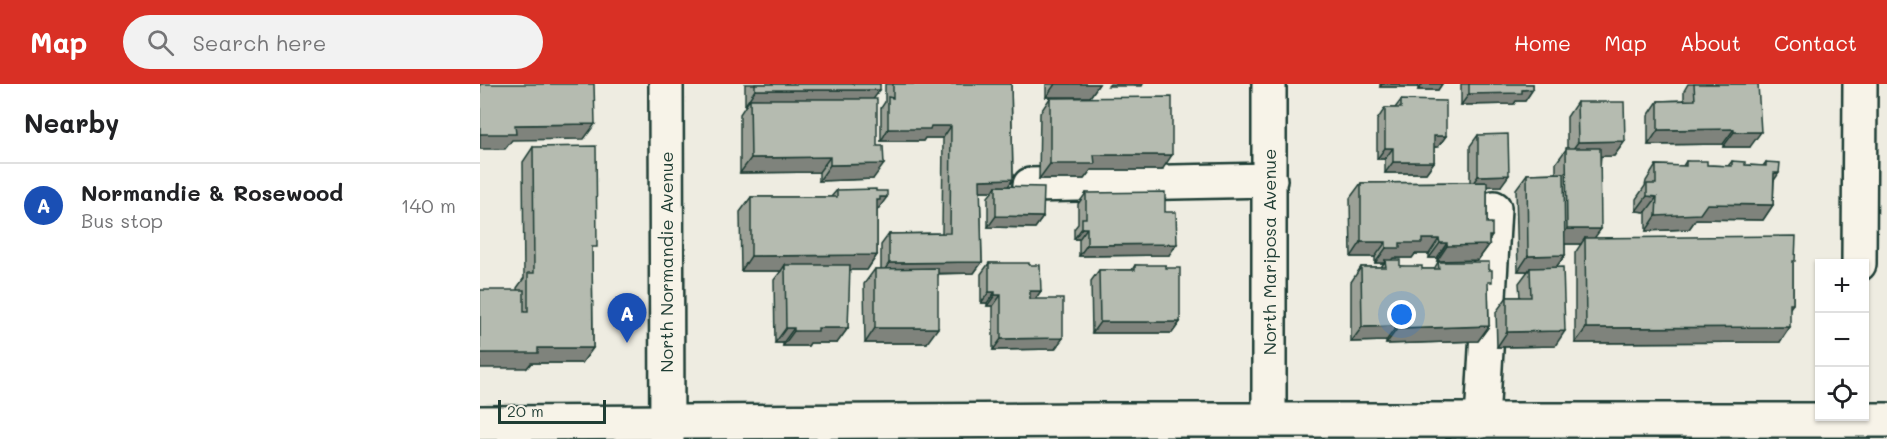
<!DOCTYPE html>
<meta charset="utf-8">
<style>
:root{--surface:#fff;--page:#f2f2f2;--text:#202124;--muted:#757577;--line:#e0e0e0;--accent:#d93025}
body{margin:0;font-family:Mali,sans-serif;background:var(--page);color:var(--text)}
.controls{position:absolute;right:18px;bottom:18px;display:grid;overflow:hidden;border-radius:0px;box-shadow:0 2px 4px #0004}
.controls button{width:54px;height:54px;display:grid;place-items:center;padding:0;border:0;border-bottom:2px solid var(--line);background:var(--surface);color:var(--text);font:30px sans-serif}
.scale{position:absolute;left:18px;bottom:15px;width:108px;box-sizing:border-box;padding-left:6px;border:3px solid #1f3d34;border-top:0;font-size:16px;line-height:21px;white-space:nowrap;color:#1f3d34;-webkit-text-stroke:4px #f7f3e8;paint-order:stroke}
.you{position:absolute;left:922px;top:231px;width:21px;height:21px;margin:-15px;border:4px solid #fff;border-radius:50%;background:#1a73e8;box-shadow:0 0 0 9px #1a73e833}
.badge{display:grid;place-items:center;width:39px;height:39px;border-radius:50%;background:var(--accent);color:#fff;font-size:20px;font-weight:700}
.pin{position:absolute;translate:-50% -50px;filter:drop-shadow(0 2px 3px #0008)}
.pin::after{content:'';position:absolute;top:32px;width:21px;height:18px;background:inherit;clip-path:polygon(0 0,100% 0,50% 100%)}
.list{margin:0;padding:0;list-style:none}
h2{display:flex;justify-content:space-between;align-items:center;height:78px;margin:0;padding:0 24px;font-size:26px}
h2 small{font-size:20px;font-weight:400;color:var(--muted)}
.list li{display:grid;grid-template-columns:39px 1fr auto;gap:18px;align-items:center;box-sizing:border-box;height:84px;padding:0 24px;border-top:2px solid var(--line)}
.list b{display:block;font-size:22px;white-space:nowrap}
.list p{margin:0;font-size:20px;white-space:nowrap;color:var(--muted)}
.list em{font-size:20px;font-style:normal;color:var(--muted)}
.icon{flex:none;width:33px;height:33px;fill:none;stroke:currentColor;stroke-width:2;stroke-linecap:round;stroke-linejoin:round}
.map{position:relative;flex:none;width:1407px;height:355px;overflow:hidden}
header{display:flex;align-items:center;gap:36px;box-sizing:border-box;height:84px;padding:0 30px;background:var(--accent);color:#fff}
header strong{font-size:28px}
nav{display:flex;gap:33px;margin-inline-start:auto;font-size:21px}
.search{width:420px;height:54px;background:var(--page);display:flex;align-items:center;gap:15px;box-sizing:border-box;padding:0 21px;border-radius:33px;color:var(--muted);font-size:22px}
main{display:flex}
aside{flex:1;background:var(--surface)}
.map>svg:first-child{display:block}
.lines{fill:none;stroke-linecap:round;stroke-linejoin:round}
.minor-casing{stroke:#1f3d34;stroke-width:38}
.major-casing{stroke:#1f3d34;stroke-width:38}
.minor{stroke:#f7f3e8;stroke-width:33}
.major{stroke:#f7f3e8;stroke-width:33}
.wall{fill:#9ca197;stroke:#1f3d34;stroke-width:1.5}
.shaded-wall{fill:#7f837b;stroke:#1f3d34;stroke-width:1.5}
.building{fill:#b5bbb0;stroke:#1f3d34;stroke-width:1.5}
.labels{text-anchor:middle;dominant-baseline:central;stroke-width:5;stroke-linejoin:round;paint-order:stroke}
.street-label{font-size:18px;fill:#1f3d34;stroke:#f7f3e8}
</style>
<header>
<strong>Map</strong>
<div class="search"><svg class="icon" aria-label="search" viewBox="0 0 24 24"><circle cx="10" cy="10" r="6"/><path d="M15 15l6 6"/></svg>Search here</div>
<nav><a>Home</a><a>Map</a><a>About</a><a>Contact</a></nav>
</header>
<main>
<aside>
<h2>Nearby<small></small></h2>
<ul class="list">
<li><span class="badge" style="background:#1a4fb4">A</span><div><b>Normandie &amp; Rosewood</b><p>Bus stop</p></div><em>140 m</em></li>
</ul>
</aside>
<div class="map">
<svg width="1407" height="355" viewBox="0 0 1407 355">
<rect width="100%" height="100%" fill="#eeece1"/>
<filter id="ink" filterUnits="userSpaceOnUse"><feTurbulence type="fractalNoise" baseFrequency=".0167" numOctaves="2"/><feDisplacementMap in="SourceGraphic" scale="12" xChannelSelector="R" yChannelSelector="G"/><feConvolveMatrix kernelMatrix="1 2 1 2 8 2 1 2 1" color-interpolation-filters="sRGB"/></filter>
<g filter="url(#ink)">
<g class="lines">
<defs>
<path id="minor" d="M550,101L790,96
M1379,180L1380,0
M789,336V0
M1002,337L1014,124
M0,339L618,336H1407"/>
<path id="major" d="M186,0L187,355"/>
</defs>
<use href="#minor" class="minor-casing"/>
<use href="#major" class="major-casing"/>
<use href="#minor" class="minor"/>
<use href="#major" class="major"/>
</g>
<path class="wall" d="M265,0H400L393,15V95L339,97V88L260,89V30L266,21H265Z
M405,0H531L533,95L528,102L563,133L555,144L508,143V113L513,107H500L502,178L494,189L458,190L447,259H385L384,200L395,185H401V161L409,150L462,149L463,54H445L443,57H401V24L405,18Z
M566,0H619L610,13H566Z
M900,0H962L958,6H938V3H900Z
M981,0H1053V5L1045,17H1036L1034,20L981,21Z
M1208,0H1278L1270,63H1243V60L1168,61V32L1178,17L1204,16V7Z
M570,14L682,86H611L604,95H559L560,29Z
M921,16L966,52L958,63H954V78L946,89H905V75H897V36L905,24H915Z
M1097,18L1145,57L1134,72H1121L1115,154L1313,179V220L1310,224L1300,258L1095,259V169L1101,160H1085V171L1076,183L1075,262L1017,263L1016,228L1027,213H1040L1039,199L1048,187H1038L1036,105L1047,90L1076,89V79L1087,64V33Z
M998,51L1021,102H1007V139L1009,161L998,176L957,177V174H949V170H935L932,174H913L911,176L920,182L942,185H954L958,178L1008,203L1009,242L998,257L906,260V257L871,258V198L881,183H901L904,179H895V173H871L870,114L881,99L990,98V62Z
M53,63L112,169L113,264L102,279H51L47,284L37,204L44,194L43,78Z
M1206,77L1227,81L1248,82L1252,77L1265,81L1283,82L1286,78L1294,97L1293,121L1283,136L1216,135L1209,145L1166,147V128L1156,127V115L1165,102L1166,97L1176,81L1203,82Z
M357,106L397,127V171L387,186H369L368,244L357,259H330L328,262H303V259H295L294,196L301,187H261L260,128L271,113H351Z
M606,109L685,128L689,171L599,172V155H594V145L598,140V120Z
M509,179L549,181L561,207L555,215L575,265L513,266V222H507V219H501V190Z
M655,181L686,184L700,238L692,249H612L611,197L619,186H652Z"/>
<path class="shaded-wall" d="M575,0H619L610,13H566Z
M630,0H663L662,2H628Z
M902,0H940L938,3H900Z
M943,0H962L958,6H938Z
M1053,5L1045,17H1036L1034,20L981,21L989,10Z
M275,6H400L389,21L270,15L266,21H265Z
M115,40L104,55L32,56L25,65H0V50L35,41Z
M451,42H471L463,54H445L443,57H401L408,45Z
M1254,45L1243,60L1168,61L1178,46Z
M1254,48H1281L1270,63H1243Z
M954,52H966L958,63H946Z
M1145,57L1134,72L1087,73L1098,58Z
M905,64H913L905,75H897Z
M614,71H692L682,86H611L604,95H559L570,80Z
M350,73L339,88L260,89L271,74Z
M913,78H954L946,89H905Z
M404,80L393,95L339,97L350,81Z
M1294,89H1299L1289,104Z
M1029,91L1021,102L990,103L998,92Z
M533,95L525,107L516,102L513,107H492L500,96Z
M1167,112L1177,113L1166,128L1156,127Z
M400,113H407L396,128L386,131Z
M1227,120L1293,121L1283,136L1216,135L1209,145L1166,147L1176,132Z
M516,132L563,133L555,144L508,143Z
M602,144H607L599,155H594Z
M1087,145H1121L1110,160L1105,154L1101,160H1076Z
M1009,152H1012L1006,162L1009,161L998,176L957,177L967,162Z
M942,155H959L949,170H935L932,174H913L909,179L905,176L904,179H895L906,164L920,159Z
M881,158H906L895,173H871Z
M960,159H967L957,174H949Z
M697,160L689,171L599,172L607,161Z
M397,171L387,186H305V181L301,187H261L271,172Z
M1085,171L1074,186L1050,184L1048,187H1038L1048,172Z
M502,178L494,189L402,190L409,179Z
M550,207H561L553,218H542Z
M509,208H515L507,219H501Z
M515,211H521L513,222H507Z
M620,238H700L692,249H612Z
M917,242L906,257L871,258L882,243Z
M1009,242L998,257L906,260L917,245Z
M1310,243L1300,258L1095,259L1106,244Z
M306,244H314L303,259H295Z
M338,244H368L357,259H330L328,262H303L314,247Z
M395,244H458L447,259H385Z
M1085,247L1075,262L1017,263L1027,248Z
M583,254L575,265L513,266L521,255Z
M58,264H113L102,279H51L47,284H0V269Z"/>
<path class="building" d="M0,0H114L115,40L35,41L36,50H0Z
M275,0H400V6H275Z
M413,0H531L533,95L500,96L502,178L409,179V150L470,149L471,42H451L450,45H408V13L413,14Z
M989,0H1053V5L1042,6V9L989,10Z
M1214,0H1278L1281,48H1254V45L1178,46V17L1215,16Z
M692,13V71H614L615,80H570V14Z
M270,15H397V62H403L404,80L350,81V73L271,74Z
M921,16L966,17V52H954V78H913V64H905V24H921Z
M1097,18H1144L1145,57L1098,58Z
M1028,50L1029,91L998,92V51Z
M116,62L117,163H112L113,264H58V269H0V206H44V228H48V189H54L53,63Z
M1086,64H1120L1121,145H1087Z
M1206,77H1227V81L1252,82V77L1265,78V81L1286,82V78L1300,79L1299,89H1294L1293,121L1227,120L1220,130L1176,132L1177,113L1167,112V100H1176V81L1206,82Z
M1084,89L1085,171L1048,172L1047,90Z
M1007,98V139H1012V152H1009V161L967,162V159H960L959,155H942V159H920V164H906V158H881V99Z
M516,102L564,103L563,133L516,132Z
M396,105V107H407V113H400V116H397V171L271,172V113H357V106Z
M685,108V128H696L697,160L607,161V144H602V134H606V109Z
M1316,152L1315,177H1313V220H1310V243L1106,244L1105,154Z
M905,176H920V182H942V185H959L958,178H1009V186H1012V198H1008L1009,242L917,245V242L882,243L881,183H906Z
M509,179H549V181H560L561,207H550V215H583V254L521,255V211H515V208H509Z
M305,181H370L368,244H338V247H314V244H306Z
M655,181H686V184H700V238H620L619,186H655Z
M1083,183L1085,247L1027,248V213H1051L1050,184Z
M458,184V244H395V185Z"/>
</g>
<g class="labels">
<g class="street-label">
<text transform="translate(789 168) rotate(-90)">North Mariposa Avenue</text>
<text transform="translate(186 178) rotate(-90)">North Normandie Avenue</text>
</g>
</g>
</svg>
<div class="controls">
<button>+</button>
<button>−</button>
<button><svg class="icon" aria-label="locate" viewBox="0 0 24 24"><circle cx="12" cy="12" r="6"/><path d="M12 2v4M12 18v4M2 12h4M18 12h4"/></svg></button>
</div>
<div class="scale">20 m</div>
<div class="you"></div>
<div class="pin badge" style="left:147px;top:259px;background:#1a4fb4">A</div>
</div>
</main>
